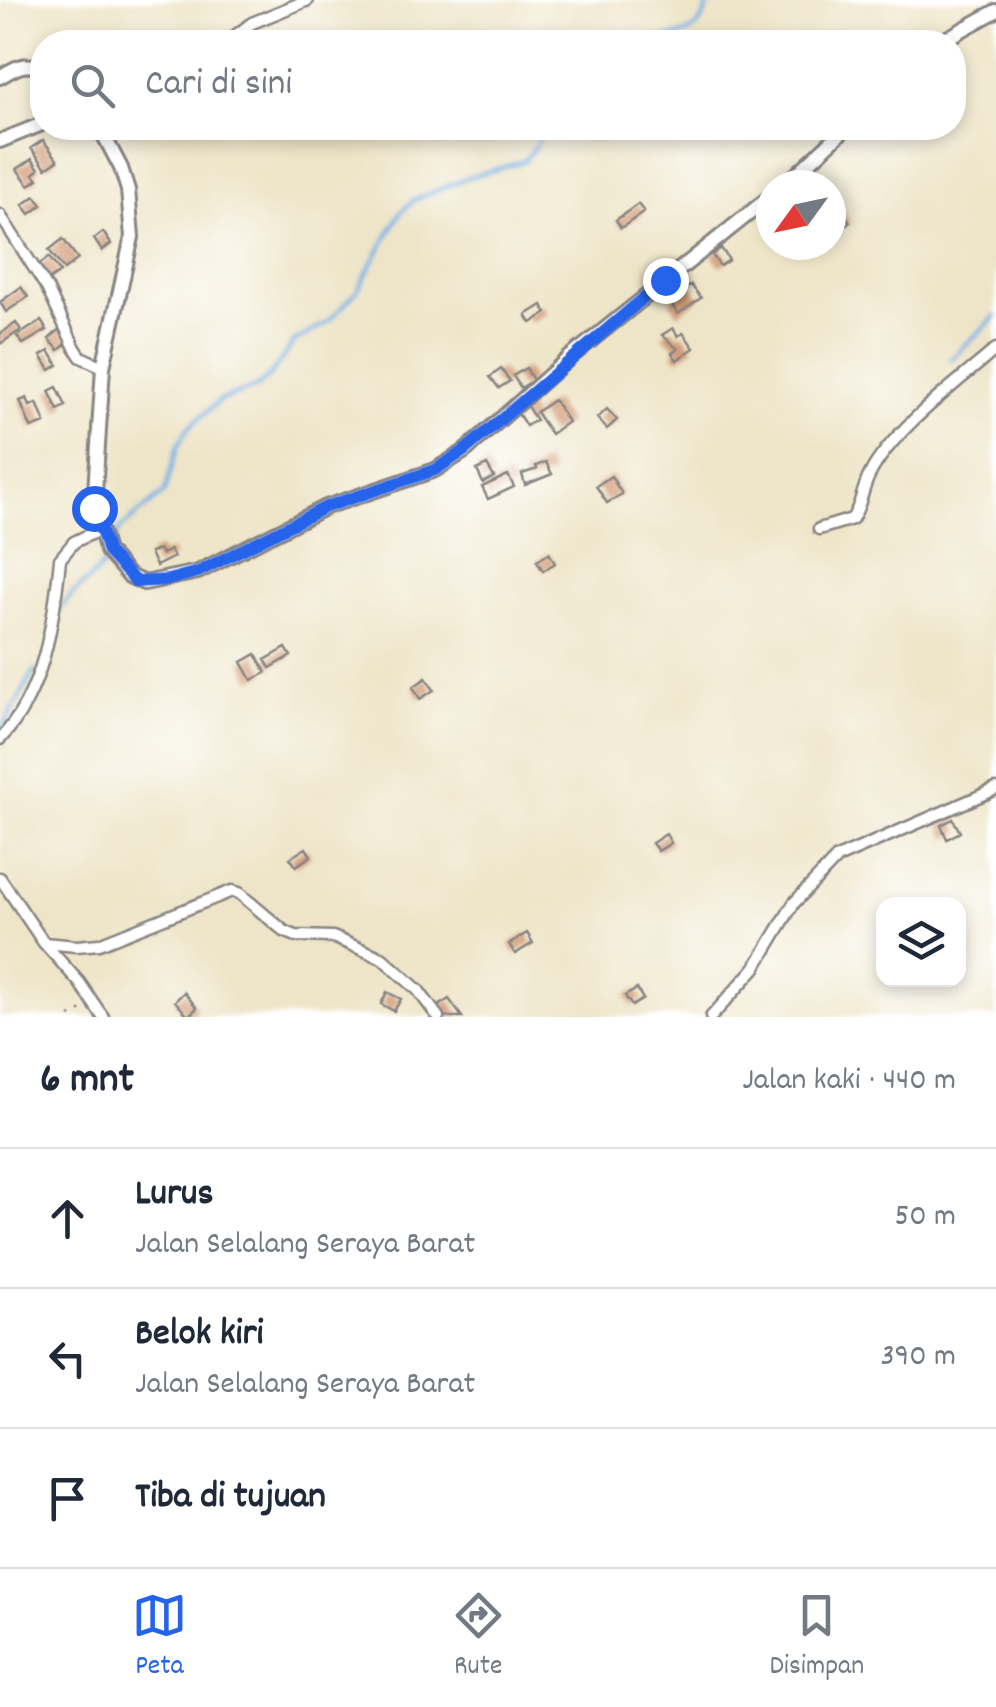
<!DOCTYPE html>
<html lang="id">
<meta charset="utf-8">
<style>
:root{--surface:#fff;--page:#f6f6f7;--text:#1f2937;--muted:#747a83;--line:#e0e1e3;--accent:#2563eb}
body{margin:0;font-family:Dekko,sans-serif;background:var(--page);color:var(--text)}
.controls{position:absolute;right:30px;bottom:30px;display:grid;overflow:hidden;border-radius:20px;box-shadow:0 5px 15px #0003}
.controls button{width:90px;height:90px;display:grid;place-items:center;padding:0;border:0;border-bottom:2px solid var(--line);background:var(--surface);color:var(--text);font:50px sans-serif}
.compass{position:absolute;left:756px;top:170px;width:90px;height:90px;border-radius:50%;background:var(--surface);box-shadow:0 5px 15px #0003;rotate:237deg}
.stop{position:absolute;width:30px;height:30px;margin:-22px;border:8px solid #2563eb;border-radius:50%;background:#fff}
.stop.end{background:#2563eb;border-color:#fff;box-shadow:0 2px 10px #0008}
.list{margin:0;padding:0;list-style:none}
h2{display:flex;justify-content:space-between;align-items:center;height:130px;margin:0;padding:0 40px;font-size:42px}
h2 small{font-size:32px;font-weight:400;color:var(--muted)}
.list li{display:grid;grid-template-columns:65px 1fr auto;gap:30px;align-items:center;box-sizing:border-box;height:140px;padding:0 40px;border-top:2px solid var(--line)}
.list b{display:block;font-size:38px;white-space:nowrap}
.list p{margin:0;font-size:32px;white-space:nowrap;color:var(--muted)}
.list em{font-size:32px;font-style:normal;color:var(--muted)}
.icon{flex:none;width:55px;height:55px;fill:none;stroke:currentColor;stroke-width:2;stroke-linecap:round;stroke-linejoin:round}
.map{position:relative;flex:none;width:996px;height:1017px;overflow:hidden}
.search{position:absolute;background:var(--surface);box-shadow:0 5px 15px #0003;left:30px;right:30px;top:30px;height:110px;display:flex;align-items:center;gap:25px;box-sizing:border-box;padding:0 35px;border-radius:40px;color:var(--muted);font-size:38px}
.sheet{height:550px;background:var(--surface)}
nav{display:flex;justify-content:space-around;align-items:center;box-sizing:border-box;height:140px;border-top:2px solid var(--line);background:var(--surface);font-size:28px;color:var(--muted)}
nav a{display:grid;justify-items:center;gap:5px}
nav .on{color:var(--accent)}
.map>svg:first-child{display:block}
.lines{fill:none;stroke-linecap:round;stroke-linejoin:round}
.stream{stroke:#75b0e6;stroke-width:4}
.building{fill:#d39d79}
.minor-casing{stroke:#888482;stroke-width:15}
.tertiary-casing{stroke:#888482;stroke-width:18}
.path{stroke:#888482;stroke-width:2.5;stroke-dasharray:2.5 8;stroke-linecap:butt}
.minor{stroke:#fff;stroke-width:10}
.tertiary{stroke:#fff;stroke-width:12}
.route{stroke:#2563eb;stroke-width:12}
</style>
<div class="map">
<svg width="996" height="1017" viewBox="0 0 996 1017">
<rect width="100%" height="100%" fill="#fff"/>
<filter id="ink" filterUnits="userSpaceOnUse"><feTurbulence type="fractalNoise" baseFrequency=".01" numOctaves="2"/><feDisplacementMap in="SourceGraphic" scale="20" xChannelSelector="R" yChannelSelector="G"/><feConvolveMatrix kernelMatrix="1 2 1 2 8 2 1 2 1" color-interpolation-filters="sRGB"/></filter>
<filter id="wash" filterUnits="userSpaceOnUse"><feTurbulence type="fractalNoise" baseFrequency=".0048" numOctaves="4" result="noise"/><feDisplacementMap in="SourceGraphic" scale="40" xChannelSelector="R" yChannelSelector="G"/><feGaussianBlur stdDeviation="2.25" result="paint"/><feColorMatrix in="noise" values="0 0 0 0 0 0 0 0 0 0 0 0 0 0 0 0 0 1.4 0 .05"/><feComposite in="paint" operator="in"/></filter>
<g filter="url(#wash)">
<rect width="100%" height="100%" fill="#eee5c8"/>
<g class="lines">
<path class="stream" d="M648,42C684,32 697,42 710,0
M951,359L996,316
M112,547L120,529L165,492L177,448L187,429L220,400L257,387L271,374L294,342L328,322L357,291L400,213L414,200L466,178L524,161L537,144L542,128
M57,616C68,589 98,580 108,556
M0,732L35,670"/>
</g>
<g id="blocks">
<path class="building" d="M43,140L58,160L46,168L31,148Z
M32,159L39,169L34,174L38,179L29,185L17,169Z
M35,196L42,205L30,214L23,205Z
M638,204L644,212L621,228L616,220Z
M840,207L850,222L842,227L831,213Z
M103,232L111,244L102,251L94,239Z
M63,239L78,259L64,270L49,250Z
M721,248L729,260L720,266L712,255Z
M49,257L60,272L47,281L36,267Z
M691,285L701,298L678,314L669,301Z
M21,287L28,297L6,312L0,302Z
M542,305L547,313L531,323L526,315Z
M41,321L47,330L23,344L17,336Z
M16,323L21,330L0,344V334Z
M673,328L678,336L683,333L694,348L677,360L672,353L678,349L662,335Z
M60,329L70,341L59,350L49,339Z
M49,351L58,365L50,370L41,356Z
M526,368L533,380L521,388L513,376Z
M501,369L510,381L499,388L490,377Z
M57,387L66,406L58,410L49,391Z
M27,398L30,406L37,403L45,423L31,428L20,401Z
M554,400L568,422L551,434L536,412Z
M527,406L536,420L526,426L517,412Z
M607,409L617,420L607,429L597,418Z
M546,462L552,474L525,485L522,474L537,469L536,466Z
M487,465L494,477L483,483L477,470Z
M508,475L514,487L488,499L482,487Z
M611,476L622,494L607,503L596,486Z
M159,549L162,554L170,550L174,557L156,566L150,553Z
M549,553L555,563L543,571L537,561Z
M286,648L291,656L270,668L265,660Z
M256,654L266,673L252,680L242,662Z
M426,678L434,690L420,699L413,687Z
M953,819L960,832L947,839L941,825Z
M666,834L671,843L658,851L652,843Z
M306,848L311,856L296,866L290,858Z
M527,933L533,943L515,954L509,944Z
M637,989L643,999L632,1006L625,996Z
M184,992L197,1008L188,1016L175,1001Z
M387,992L401,999L394,1011L381,1004Z
M449,999L462,1017H444L437,1007Z"/>
</g>
</g>
<g filter="url(#ink)">
<use href="#blocks" fill-opacity="0" stroke="#888482" stroke-width="2.5"/>
<g class="lines">
<defs>
<path id="minor" d="M227,42L252,23L308,0
M0,215L47,288L75,348L81,357L103,367
M819,529L852,519C861,506 862,490 869,476C891,431 958,382 996,349
M0,739C44,694 54,620 60,559L74,542L99,530
M0,878L44,943L77,946L99,944L232,891L239,893L284,931L296,936L333,937L382,958L418,990L438,1017
M44,943L79,982L103,1017
M711,1017L755,968L794,903L837,858L996,789"/>
<path id="tertiary" d="M940,42L996,11
M0,77C14,68 27,60 42,70
M100,128L121,168L128,190L132,237L103,367L94,508L107,551L129,576L144,583L198,572L326,507L435,470L465,451L569,358L771,196
M0,141L42,124
M785,185L846,128"/>
</defs>
<use href="#minor" class="minor-casing"/>
<use href="#tertiary" class="tertiary-casing"/>
<path class="path" d="M70,1017L85,1008"/>
<use href="#minor" class="minor"/>
<use href="#tertiary" class="tertiary"/>
</g>
</g>
<g class="lines" filter="url(#ink)">
<path class="route" d="M94,508L108,552L136,582L168,580L198,572L326,507L435,470L464,451L665,280"/>
</g>
</svg>
<div class="controls">
<button><svg class="icon" aria-label="layers" viewBox="0 0 24 24"><path d="M12 4l9 5-9 5-9-5zM3 14l9 5 9-5"/></svg></button>
</div>
<svg class="compass" viewBox="-18 -18 36 36"><path d="M0-13l5 13h-10z" fill="#e53935"/><path d="M0 13l5-13h-10z" fill="#747a83"/></svg>
<div class="stop" style="left:94px;top:508px"></div>
<div class="stop end" style="left:665px;top:280px"></div>
<div class="search"><svg class="icon" aria-label="search" viewBox="0 0 24 24"><circle cx="10" cy="10" r="6"/><path d="M15 15l6 6"/></svg>Cari di sini</div>
</div>
<section class="sheet">
<h2>6 mnt<small>Jalan kaki · 440 m</small></h2>
<ul class="list">
<li><svg class="icon" aria-label="ahead" viewBox="0 0 24 24"><path d="M12 20V5M6 11l6-6 6 6"/></svg><div><b>Lurus</b><p>Jalan Selalang Seraya Barat</p></div><em>50 m</em></li>
<li><svg class="icon" aria-label="left" viewBox="0 0 24 24"><path d="M17 20v-9H6M10 6l-5 5 5 5"/></svg><div><b>Belok kiri</b><p>Jalan Selalang Seraya Barat</p></div><em>390 m</em></li>
<li><svg class="icon" aria-label="arrive" viewBox="0 0 24 24"><path d="M6 21V4h12l-3 4 3 4H6"/></svg><div><b>Tiba di tujuan</b></div></li>
</ul>
</section>
<nav>
<a class="on"><svg class="icon" aria-label="map" viewBox="0 0 24 24"><path d="M3 6l6-2 6 2 6-2v14l-6 2-6-2-6 2zM9 4v14M15 6v14"/></svg>Peta</a>
<a><svg class="icon" aria-label="directions" viewBox="0 0 24 24"><path d="M12 3l9 9-9 9-9-9zM9 14v-3h6M13 9l2 2-2 2"/></svg>Rute</a>
<a><svg class="icon" aria-label="saved" viewBox="0 0 24 24"><path d="M7 4h10v16l-5-4-5 4z"/></svg>Disimpan</a>
</nav>
